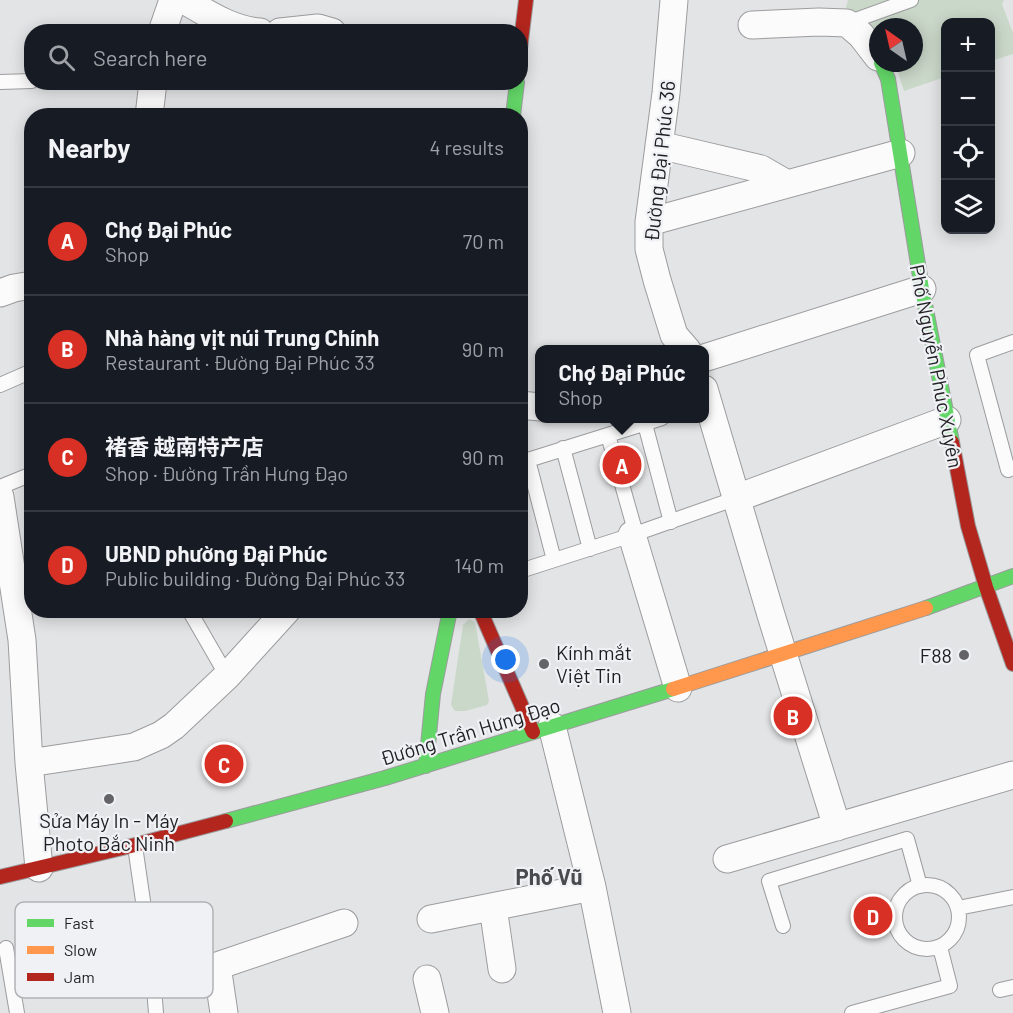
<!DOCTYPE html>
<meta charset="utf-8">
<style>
:root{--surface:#171b24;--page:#242831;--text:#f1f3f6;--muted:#9ea1a6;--line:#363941;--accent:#d93025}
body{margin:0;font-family:Barlow,"Noto Sans SC",sans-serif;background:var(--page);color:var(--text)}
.controls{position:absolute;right:18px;top:18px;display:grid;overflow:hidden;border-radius:12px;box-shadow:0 3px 15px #0003}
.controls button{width:54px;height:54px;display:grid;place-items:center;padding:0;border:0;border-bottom:2px solid var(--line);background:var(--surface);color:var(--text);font:30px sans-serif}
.compass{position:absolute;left:869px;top:18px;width:54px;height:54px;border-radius:50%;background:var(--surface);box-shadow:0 3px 15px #0003;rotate:326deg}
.you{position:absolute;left:506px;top:660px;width:21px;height:21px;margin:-15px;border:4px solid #fff;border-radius:50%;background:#1a73e8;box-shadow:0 0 0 9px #1a73e833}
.badge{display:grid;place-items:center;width:39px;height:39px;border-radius:50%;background:var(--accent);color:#fff;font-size:20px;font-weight:700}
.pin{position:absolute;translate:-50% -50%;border:3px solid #fff;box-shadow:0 2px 6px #0006}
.popup{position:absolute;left:535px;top:345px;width:174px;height:78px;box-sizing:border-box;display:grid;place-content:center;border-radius:12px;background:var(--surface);filter:drop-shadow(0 2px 4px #0005);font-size:20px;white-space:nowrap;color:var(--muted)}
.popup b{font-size:22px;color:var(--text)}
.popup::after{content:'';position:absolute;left:50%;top:100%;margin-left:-12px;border:12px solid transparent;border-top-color:var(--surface)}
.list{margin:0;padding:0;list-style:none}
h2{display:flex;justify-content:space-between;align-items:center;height:78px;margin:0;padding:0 24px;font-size:26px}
h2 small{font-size:20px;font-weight:400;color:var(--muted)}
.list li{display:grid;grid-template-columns:39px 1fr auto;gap:18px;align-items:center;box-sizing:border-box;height:108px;padding:0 24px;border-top:2px solid var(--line)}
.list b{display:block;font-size:22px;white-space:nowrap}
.list p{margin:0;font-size:20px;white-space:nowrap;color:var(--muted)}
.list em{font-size:20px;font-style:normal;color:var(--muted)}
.icon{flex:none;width:33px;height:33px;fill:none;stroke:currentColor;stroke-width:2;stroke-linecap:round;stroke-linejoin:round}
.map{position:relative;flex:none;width:1013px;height:1013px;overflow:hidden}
.search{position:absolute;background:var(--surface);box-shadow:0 3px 15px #0003;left:24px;top:24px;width:504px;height:66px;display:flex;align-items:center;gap:15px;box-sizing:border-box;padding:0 21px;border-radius:24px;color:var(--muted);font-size:22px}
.panel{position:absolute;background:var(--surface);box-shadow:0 3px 15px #0003;left:24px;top:108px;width:504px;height:510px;border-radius:24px}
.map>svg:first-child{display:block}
.green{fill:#cad8c9}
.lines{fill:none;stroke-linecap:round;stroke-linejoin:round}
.lane-casing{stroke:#9c9c9e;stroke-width:16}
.street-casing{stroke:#9c9c9e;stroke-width:29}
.fast-casing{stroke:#9c9c9e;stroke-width:16}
.slow-casing{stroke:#9c9c9e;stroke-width:16}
.jam-casing{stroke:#9c9c9e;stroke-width:16}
.lane{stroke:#fbfbfb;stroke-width:14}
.street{stroke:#fbfbfb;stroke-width:27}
.fast{stroke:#63d668;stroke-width:14}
.slow{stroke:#ff974d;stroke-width:14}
.jam{stroke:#b3261e;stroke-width:14}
.poi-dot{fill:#646466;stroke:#eff1f5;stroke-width:2}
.labels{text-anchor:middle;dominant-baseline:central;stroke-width:4.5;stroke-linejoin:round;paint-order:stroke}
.street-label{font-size:20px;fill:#1f1f21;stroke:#eff1f5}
.poi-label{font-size:20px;fill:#1f1f21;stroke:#eff1f5;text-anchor:start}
.quarter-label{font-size:22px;font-weight:bold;fill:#494a4d;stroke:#eff1f5}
.key{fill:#eff1f5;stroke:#b1b2b5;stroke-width:1.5}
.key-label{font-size:16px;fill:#1f1f21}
</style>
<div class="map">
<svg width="1013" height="1013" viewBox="0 0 1013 1013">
<rect width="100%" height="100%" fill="#e3e4e6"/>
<path class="green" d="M848,0H1004L1002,4L1013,33V54L991,61L990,22H946L945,77L904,91L895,63H914V27H878V38L849,14L846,7Z
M469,619L475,622L489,701L487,705L465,711H455L451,705L452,698L463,625Z"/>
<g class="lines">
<defs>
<path id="lane" d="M847,23L911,0
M0,82L32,81
M1013,342L977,355L1008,470L1013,468
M0,385L32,371
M645,424L671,522
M608,435L636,534
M563,448L590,549
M0,487L32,474
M554,560L528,460L662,418
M520,571L632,535L737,498
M189,610L227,676
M135,846L152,963L156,1013
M895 917a32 32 0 1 1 64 0a32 32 0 1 1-64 0Z
M958,908L1013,897
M783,926L769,881L907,839L920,886
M6,948L17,1013
M1000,990L1013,987
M852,1013L950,986L940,947"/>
<path id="street" d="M184,0C208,14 232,30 260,32
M674,0L666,93L649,222V249L657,280L674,335L687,350
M752,25L819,22L847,23L861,35L878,57
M162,32L173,0
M280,32L318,28L332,32
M149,116L153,82
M659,145L761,169L787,184
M649,222L901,153
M0,293L14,288L32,285
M704,358L922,289
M704,389L771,615L837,827
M520,405L540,407
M0,497L22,640L29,763L39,868
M737,498L947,420
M632,535L678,688
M552,726L592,887L617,1013
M29,763L134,747L161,735L174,726L227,676L287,610
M727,859L1013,775
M493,907L502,969
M431,919L592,887
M427,979L435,1013
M224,1013L217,966L344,923"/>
<path id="fast" d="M881,63L888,79L922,289L952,442
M513,116L517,82
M926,608L1013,576
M426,766L433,694L450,610
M226,821L385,778L673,689"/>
<path id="slow" d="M673,689L926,608"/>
<path id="jam" d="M520,49L526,0
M952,442L968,526L986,587L1013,664
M480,610L533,732
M0,877L135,845L226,821"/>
</defs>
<use href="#lane" class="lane-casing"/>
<use href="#street" class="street-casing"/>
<use href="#fast" class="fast-casing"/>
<use href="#slow" class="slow-casing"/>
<use href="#jam" class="jam-casing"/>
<use href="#lane" class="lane"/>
<use href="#street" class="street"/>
<use href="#fast" class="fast"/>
<use href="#slow" class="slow"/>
<use href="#jam" class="jam"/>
</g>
<g class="poi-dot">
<circle cx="964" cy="655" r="6"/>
<circle cx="544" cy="664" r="6"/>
<circle cx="109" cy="799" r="6"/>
</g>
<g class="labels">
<g class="street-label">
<text transform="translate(659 161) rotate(-84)">Đường Đại Phúc 36</text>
<text transform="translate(937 366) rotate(79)">Phố Nguyễn Phúc Xuyên</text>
<text transform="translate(470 731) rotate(-17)">Đường Trần Hưng Đạo</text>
</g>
<g class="poi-label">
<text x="556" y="652">Kính mắt<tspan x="556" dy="23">Việt Tin</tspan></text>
<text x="952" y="655" text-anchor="end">F88</text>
<text x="109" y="820" text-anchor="middle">Sửa Máy In - Máy<tspan x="109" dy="23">Photo Bắc Ninh</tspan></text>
</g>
<g class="quarter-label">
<text x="549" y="876">Phố Vũ</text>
</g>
</g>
<rect x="15" y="902" width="198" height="96" rx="9" class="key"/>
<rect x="27" y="919" width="27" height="8" fill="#63d668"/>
<rect x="27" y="946" width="27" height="8" fill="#ff974d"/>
<rect x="27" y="973" width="27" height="8" fill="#b3261e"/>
<g class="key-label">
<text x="64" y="929">Fast</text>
<text x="64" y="956">Slow</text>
<text x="64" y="983">Jam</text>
</g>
</svg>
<div class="controls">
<button>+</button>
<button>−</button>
<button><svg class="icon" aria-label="locate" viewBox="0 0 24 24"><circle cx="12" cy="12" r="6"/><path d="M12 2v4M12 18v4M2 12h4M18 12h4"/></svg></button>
<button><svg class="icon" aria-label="layers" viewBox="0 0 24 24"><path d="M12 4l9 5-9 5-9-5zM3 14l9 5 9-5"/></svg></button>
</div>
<svg class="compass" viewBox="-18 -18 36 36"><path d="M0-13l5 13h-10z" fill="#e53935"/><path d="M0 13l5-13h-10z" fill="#9ea1a6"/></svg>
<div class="you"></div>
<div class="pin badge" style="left:622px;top:465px">A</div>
<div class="popup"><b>Chợ Đại Phúc</b>Shop</div>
<div class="pin badge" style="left:793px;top:716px">B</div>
<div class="pin badge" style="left:224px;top:764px">C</div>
<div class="pin badge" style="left:873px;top:916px">D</div>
<div class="search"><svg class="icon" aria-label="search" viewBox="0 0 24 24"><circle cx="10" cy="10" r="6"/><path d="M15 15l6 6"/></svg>Search here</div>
<section class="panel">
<h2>Nearby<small>4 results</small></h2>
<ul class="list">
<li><span class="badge">A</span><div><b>Chợ Đại Phúc</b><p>Shop</p></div><em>70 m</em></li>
<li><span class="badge">B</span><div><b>Nhà hàng vịt núi Trung Chính</b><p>Restaurant · Đường Đại Phúc 33</p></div><em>90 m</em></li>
<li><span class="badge">C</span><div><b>褚香 越南特产店</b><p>Shop · Đường Trần Hưng Đạo</p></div><em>90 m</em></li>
<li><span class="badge">D</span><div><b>UBND phường Đại Phúc</b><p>Public building · Đường Đại Phúc 33</p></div><em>140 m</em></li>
</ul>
</section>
</div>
